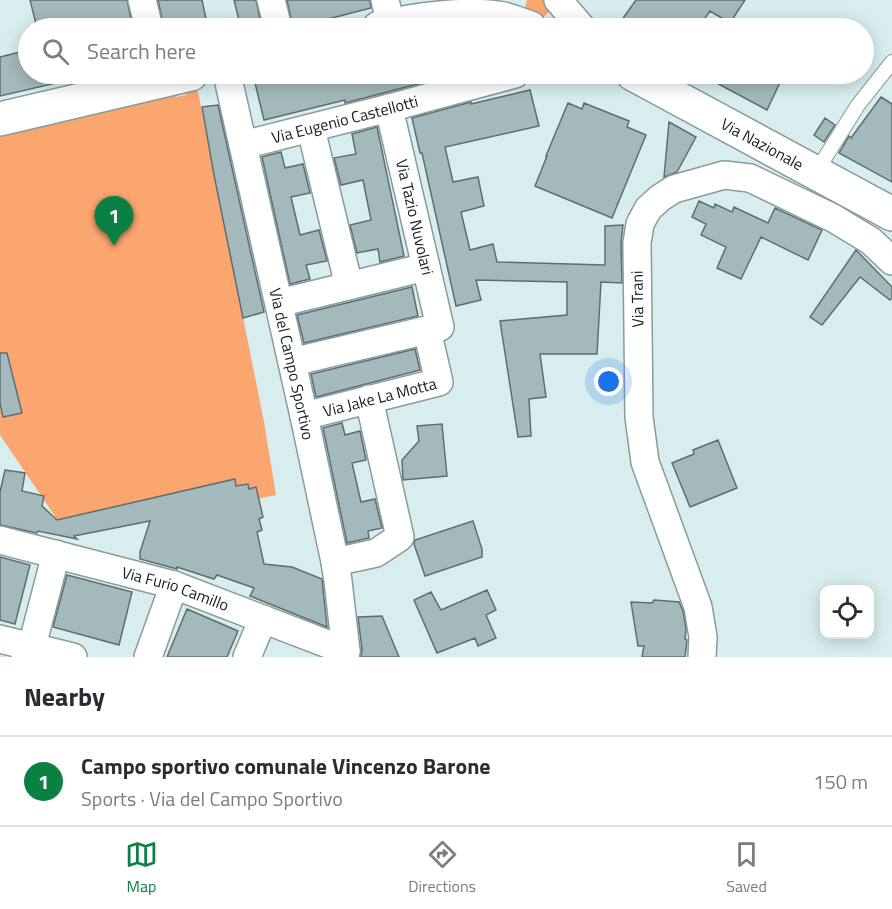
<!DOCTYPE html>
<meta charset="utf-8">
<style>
:root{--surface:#fff;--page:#f7f7f7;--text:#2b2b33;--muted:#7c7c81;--line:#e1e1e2;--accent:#0b8043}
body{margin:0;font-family:"Titillium Web",sans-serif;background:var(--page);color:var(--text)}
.controls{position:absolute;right:18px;bottom:18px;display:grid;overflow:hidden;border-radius:12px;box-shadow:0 3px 15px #0003}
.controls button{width:54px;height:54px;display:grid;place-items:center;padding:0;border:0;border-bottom:2px solid var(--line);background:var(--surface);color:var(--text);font:30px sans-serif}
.you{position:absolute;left:609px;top:382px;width:21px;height:21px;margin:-15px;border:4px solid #fff;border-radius:50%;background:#1a73e8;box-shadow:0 0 0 9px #1a73e833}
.badge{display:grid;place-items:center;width:39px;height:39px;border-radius:50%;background:var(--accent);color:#fff;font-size:20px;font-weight:700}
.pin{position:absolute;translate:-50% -50px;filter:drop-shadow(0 2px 3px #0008)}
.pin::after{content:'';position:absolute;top:32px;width:21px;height:18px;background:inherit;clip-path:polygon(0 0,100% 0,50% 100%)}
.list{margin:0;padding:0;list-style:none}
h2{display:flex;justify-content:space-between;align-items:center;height:78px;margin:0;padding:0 24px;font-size:26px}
h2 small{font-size:20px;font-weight:400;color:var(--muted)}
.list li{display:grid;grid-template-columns:39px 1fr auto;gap:18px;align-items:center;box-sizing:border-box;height:90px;padding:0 24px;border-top:2px solid var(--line)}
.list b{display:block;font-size:22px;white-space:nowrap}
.list p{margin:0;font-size:20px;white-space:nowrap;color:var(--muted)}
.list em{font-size:20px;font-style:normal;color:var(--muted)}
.icon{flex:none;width:33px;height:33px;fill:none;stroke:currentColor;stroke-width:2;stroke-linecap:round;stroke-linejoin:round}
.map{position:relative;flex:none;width:892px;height:657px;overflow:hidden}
.search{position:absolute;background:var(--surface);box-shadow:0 3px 15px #0003;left:18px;right:18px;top:18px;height:66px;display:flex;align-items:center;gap:15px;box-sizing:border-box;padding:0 21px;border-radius:33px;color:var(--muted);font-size:22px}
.sheet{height:168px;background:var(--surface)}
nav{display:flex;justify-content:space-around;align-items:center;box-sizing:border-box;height:84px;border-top:2px solid var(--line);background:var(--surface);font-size:16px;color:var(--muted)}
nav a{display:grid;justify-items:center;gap:3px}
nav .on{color:var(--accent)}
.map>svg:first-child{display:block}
.green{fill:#fba56f}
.building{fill:#a4b9bb;stroke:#5c6f71;stroke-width:1.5}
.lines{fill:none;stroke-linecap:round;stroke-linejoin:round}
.service-casing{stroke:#889c9d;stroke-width:16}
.minor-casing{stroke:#889c9d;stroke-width:30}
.tertiary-casing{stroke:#889c9d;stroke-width:36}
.service{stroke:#fff;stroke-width:14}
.minor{stroke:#fff;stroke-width:27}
.tertiary{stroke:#fff;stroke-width:33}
.labels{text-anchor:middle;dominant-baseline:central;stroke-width:4.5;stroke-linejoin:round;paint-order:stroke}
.street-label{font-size:16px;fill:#151c1d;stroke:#fff}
</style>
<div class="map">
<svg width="892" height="657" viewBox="0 0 892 657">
<rect width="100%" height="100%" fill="#d7edee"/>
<path class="green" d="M527,0H545L549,8L548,13L543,17L526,10L525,6Z
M197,87L264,422L276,495L69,537L0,435V135L176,93V97L186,95L185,91Z"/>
<path class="building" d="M30,0H127L133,28H37Z
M158,0H202L208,28H164Z
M234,0H256L262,28H241Z
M287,0H370L371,8L293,28Z
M636,0H745L730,23L710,11L698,28H632L621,21Z
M28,50V74H64L65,81L0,96V57Z
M295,74H456L345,103V100L264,120L255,83Z
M700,74H784L767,110Z
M530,90L539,126L445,147L453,182L478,177L484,206L461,212L470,250L493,244L497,262L605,265V226L623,225L621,243L622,283L601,282L597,354H540L546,397L529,399L531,436L518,437L500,321L567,315V282L476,280L481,300L456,306L422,153H420L412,118L471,102V104Z
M881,97L892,104V182L839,153L849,136L851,138Z
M568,103L582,109L584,103L629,121L627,127L646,135L612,218L535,186L547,156H546Z
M218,105L264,312L243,318L214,175L202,107Z
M825,118L835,125L824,142L814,135Z
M669,122L696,137L677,172L664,177Z
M377,127L404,256L380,262L378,249L357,253L350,225L371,220L363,180L341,185L334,158L356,154L352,134Z
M281,152L285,168L303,164L310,193L291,197L300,235L319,230L327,261L306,265L310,279L290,284L262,157Z
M699,201L714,208L715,204L732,212L734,207L768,223L775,208L822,230L808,260L761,237L741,279L717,268L726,247L701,235L706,224L692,217Z
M856,250L892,287V298L890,300L860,277L822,325L810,317Z
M412,287L418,316L304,343L297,315Z
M415,349L420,370L316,397L311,374Z
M0,353H7L22,413L3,417L0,403Z
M342,423L345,435L360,431L366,460L352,463L361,502L375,499L382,528L368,531L369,538L347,543L323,428Z
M442,424L447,476L403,480L402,460L419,441L417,426Z
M718,440L737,488L690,507L672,463L694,454L693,450Z
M5,470L25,473L22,491L44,496L42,506L57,520L235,479L236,486L248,484L249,489L256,487L263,517L259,519L262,530L257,532L264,564L292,567L322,579L327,627L250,596L254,588L217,575L214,579L177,567V569L140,559V552L150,521L74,536L77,539L38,531L37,533L0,525V492Z
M473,521L482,549V557L425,576L414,544L415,540Z
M0,557L30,565L15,624L0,620Z
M67,575L132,592L119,645L53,627Z
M487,590L496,610L486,615L496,638L478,646L475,638L437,653L414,600L431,592L441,610Z
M654,600L679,602L683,611L686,629L685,639L687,640L685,657H642L644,646H638L631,602L652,603Z
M187,609L238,631L227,657H167Z
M382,616L399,657H361L362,649L358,617Z"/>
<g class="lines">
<defs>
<path id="service" d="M816,172L858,105L892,62"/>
<g id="minor">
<path d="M142,0L149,28"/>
<path d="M271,0L278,28"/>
<path d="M385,0L391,26"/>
<path d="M558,0L582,28"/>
<path id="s1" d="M227,74L304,416L335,562L338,581L346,651L345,657"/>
<path d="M311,129L349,286"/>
<path id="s2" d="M243,145L389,108L515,74"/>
<path d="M279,303L426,267"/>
<path d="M292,362L440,327L389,108"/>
<path id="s3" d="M304,416L439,382L427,330"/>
<path id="s4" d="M0,540L174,585L346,651"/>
<path d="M335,562L376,553L400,537L369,399"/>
<path d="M0,639L73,657"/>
<path d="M25,657L32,646L56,554"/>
<path d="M148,657L174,585"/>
<path d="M247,657L263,619"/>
<path d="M702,657L703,637L698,607L645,462L639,417L637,243L640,224L648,209L660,198L674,189L724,175L750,178L833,218L871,241L892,261"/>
</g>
<g id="tertiary">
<path d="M379,28C412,20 470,12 503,19C512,21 521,25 530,28"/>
<path id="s5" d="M633,74L892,214"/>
<path d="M0,119L191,74"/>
</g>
</defs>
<use href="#service" class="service-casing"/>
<use href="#minor" class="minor-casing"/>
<use href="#tertiary" class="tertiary-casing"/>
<use href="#service" class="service"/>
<use href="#minor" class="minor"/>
<use href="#tertiary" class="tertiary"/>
</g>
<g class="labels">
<g class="street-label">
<text stroke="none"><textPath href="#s2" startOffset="105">Via Eugenio Castellotti</textPath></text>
<text stroke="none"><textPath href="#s5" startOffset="147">Via Nazionale</textPath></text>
<text transform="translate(415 217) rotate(77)">Via Tazio Nuvolari</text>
<text transform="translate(637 299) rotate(-91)">Via Trani</text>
<text stroke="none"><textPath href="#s1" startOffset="297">Via del Campo Sportivo</textPath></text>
<text stroke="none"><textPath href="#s3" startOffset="78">Via Jake La Motta</textPath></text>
<text stroke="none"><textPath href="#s4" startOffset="182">Via Furio Camillo</textPath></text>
</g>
</g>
</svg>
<div class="controls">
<button><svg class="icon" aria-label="locate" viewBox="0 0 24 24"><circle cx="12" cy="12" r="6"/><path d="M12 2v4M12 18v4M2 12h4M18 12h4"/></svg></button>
</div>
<div class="you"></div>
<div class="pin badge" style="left:114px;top:246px">1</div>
<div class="search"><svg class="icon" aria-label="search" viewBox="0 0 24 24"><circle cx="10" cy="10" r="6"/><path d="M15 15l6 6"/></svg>Search here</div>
</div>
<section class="sheet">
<h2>Nearby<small></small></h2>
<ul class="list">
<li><span class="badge">1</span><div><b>Campo sportivo comunale Vincenzo Barone</b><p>Sports · Via del Campo Sportivo</p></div><em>150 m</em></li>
</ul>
</section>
<nav>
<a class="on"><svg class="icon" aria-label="map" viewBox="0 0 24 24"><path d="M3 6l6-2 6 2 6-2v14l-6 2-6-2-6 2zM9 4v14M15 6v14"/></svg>Map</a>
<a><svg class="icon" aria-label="directions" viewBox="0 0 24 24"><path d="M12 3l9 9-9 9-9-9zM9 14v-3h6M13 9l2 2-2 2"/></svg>Directions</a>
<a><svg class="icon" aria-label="saved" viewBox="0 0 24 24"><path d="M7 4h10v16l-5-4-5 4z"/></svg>Saved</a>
</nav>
